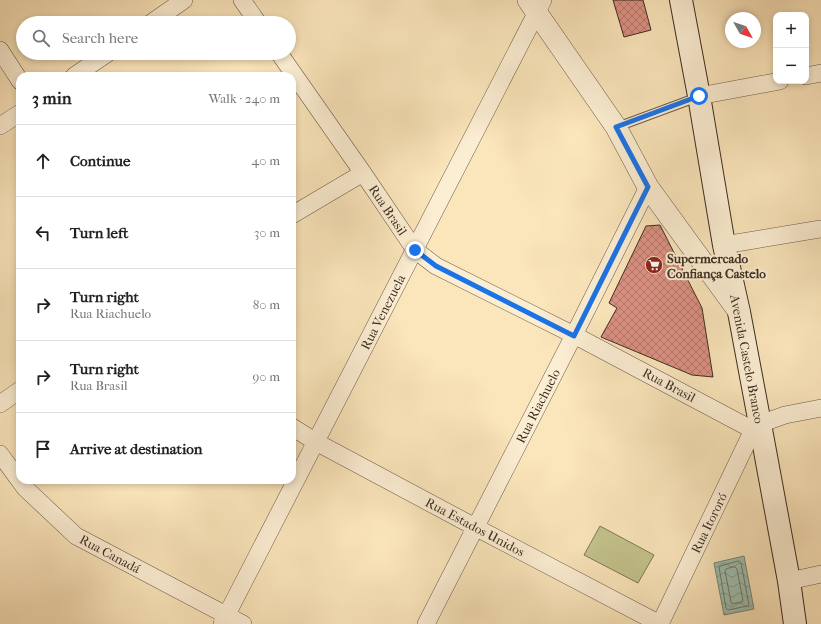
<!DOCTYPE html>
<meta charset="utf-8">
<style>
:root{--surface:#fff;--page:#f6f6f6;--text:#202124;--muted:#757577;--line:#e0e0e0}
body{margin:0;font-family:"IM FELL French Canon",serif;background:var(--page);color:var(--text)}
.controls{position:absolute;right:12px;top:12px;display:grid;overflow:hidden;border-radius:8px;box-shadow:0 2px 6px #0003}
.controls button{width:36px;height:36px;display:grid;place-items:center;padding:0;border:0;border-bottom:1px solid var(--line);background:var(--surface);color:var(--text);font:20px sans-serif}
.compass{position:absolute;left:725px;top:12px;width:36px;height:36px;border-radius:50%;background:var(--surface);box-shadow:0 2px 6px #0003;rotate:130deg}
.stop{position:absolute;width:12px;height:12px;margin:-9px;border:3px solid #1a73e8;border-radius:50%;background:#fff}
.stop.end{background:#1a73e8;border-color:#fff;box-shadow:0 1px 4px #0008}
.list{margin:0;padding:0;list-style:none}
h2{display:flex;justify-content:space-between;align-items:center;height:52px;margin:0;padding:0 16px;font-size:17px}
h2 small{font-size:13px;font-weight:400;color:var(--muted)}
.list li{display:grid;grid-template-columns:26px 1fr auto;gap:12px;align-items:center;box-sizing:border-box;height:72px;padding:0 16px;border-top:1px solid var(--line)}
.list b{display:block;font-size:15px;white-space:nowrap}
.list p{margin:0;font-size:13px;white-space:nowrap;color:var(--muted)}
.list em{font-size:13px;font-style:normal;color:var(--muted)}
.icon{flex:none;width:22px;height:22px;fill:none;stroke:currentColor;stroke-width:2;stroke-linecap:round;stroke-linejoin:round}
.map{position:relative;flex:none;width:821px;height:624px;overflow:hidden}
.search{position:absolute;background:var(--surface);box-shadow:0 2px 6px #0003;left:16px;top:16px;width:280px;height:44px;display:flex;align-items:center;gap:10px;box-sizing:border-box;padding:0 14px;border-radius:22px;color:var(--muted);font-size:15px}
.panel{position:absolute;background:var(--surface);box-shadow:0 2px 6px #0003;left:16px;top:72px;width:280px;height:412px;border-radius:12px}
.map>svg:first-child{display:block}
.pitch{fill:#c4c38c;stroke:#807857}
.water{fill:url(#water-waves);stroke:#778577}
.lines{fill:none;stroke-linecap:round;stroke-linejoin:round}
.shore{stroke:#6e7669;stroke-width:1}
.building{fill:url(#building-cross-hatch);stroke:#3c2d22}
.service-casing{stroke:#6c5b48;stroke-width:10}
.minor-casing{stroke:#6c5b48;stroke-width:18}
.tertiary-casing{stroke:#6c5b48;stroke-width:22}
.secondary-casing{stroke:#3c2d22;stroke-width:24}
.service{stroke:#fceed3;stroke-width:8}
.minor{stroke:#fceed3;stroke-width:17}
.tertiary{stroke:#fceed3;stroke-width:21}
.secondary{stroke:#fceed3;stroke-width:22}
.route{stroke:#1a73e8;stroke-width:5}
.labels{text-anchor:middle;dominant-baseline:central;stroke-width:4;stroke-linejoin:round;paint-order:stroke}
.street-label{font-size:13px;fill:#3c2d22;stroke:#fceed3}
.poi-label{font-size:13px;font-weight:bold;fill:#3c2d22;stroke:#fceed3;text-anchor:start}
</style>
<div class="map">
<svg width="821" height="624" viewBox="0 0 821 624">
<defs>
<pattern id="water-waves" width="16" height="10" patternUnits="userSpaceOnUse"><rect width="16" height="10" fill="#9fbfb0"/><path d="M0 5q4-4 8 0t8 0" fill="none" stroke="#839c8f"/></pattern>
<pattern id="building-cross-hatch" width="8" height="8" patternUnits="userSpaceOnUse"><rect width="8" height="8" fill="#dc9183"/><path d="M0 0l8 8M0 8l8-8" fill="none" stroke="#b4776b"/></pattern>
</defs>
<rect width="100%" height="100%" fill="#fbe5bb"/>
<filter id="stains"><feTurbulence type="fractalNoise" baseFrequency=".005" numOctaves="4"/><feColorMatrix values="0 0 0 0 .2 0 0 0 0 .09 0 0 0 0 .02 0 0 0 .5 -.17"/></filter>
<radialGradient id="worn" r=".72"><stop offset=".6" stop-color="#630" stop-opacity="0"/><stop offset="1" stop-color="#630" stop-opacity=".3"/></radialGradient>
<path class="pitch" d="M600,526L654,555L638,583L584,555Z"/>
<path class="water" d="M744,556L754,609L724,615L714,563Z"/>
<g class="lines">
<path class="shore" d="M739,561L741,563L749,605L747,606L728,610L726,608L719,567L721,566Z
M735,567L737,569L743,601L741,602L732,604L731,602L725,571L726,569Z"/>
</g>
<path class="building" d="M613,0H643L651,30L624,37Z
M660,225L702,308L713,377L692,375L601,337L617,308L609,303L646,226Z"/>
<g class="lines">
<defs>
<path id="service" d="M617,127L698,97"/>
<path id="minor" d="M242,0L258,23
M151,23L184,0
M0,50L20,81
M279,53L363,173L415,250L436,266L574,335L753,430
M74,76L108,53
M806,76L821,73
M699,96L780,81
M0,126L20,113
M292,215L363,173
M724,245L821,229
M0,404L20,390
M292,427L316,442L475,527L660,624
M0,454L25,488L76,536L243,624
M789,581L821,574
M222,624L543,0
M426,624L574,335L648,187
M660,624L753,430L760,424L785,415L821,408"/>
<path id="tertiary" d="M528,0L616,127L648,187L739,312"/>
<path id="secondary" d="M681,0L699,96L724,245L739,312L760,424L789,581L795,624"/>
</defs>
<use href="#service" class="service-casing"/>
<use href="#minor" class="minor-casing"/>
<use href="#tertiary" class="tertiary-casing"/>
<use href="#secondary" class="secondary-casing"/>
<use href="#service" class="service"/>
<use href="#minor" class="minor"/>
<use href="#tertiary" class="tertiary"/>
<use href="#secondary" class="secondary"/>
</g>
<g class="lines">
<path class="route" d="M415,250L436,266L574,336L648,187L616,127L699,96"/>
</g>
<defs>
<symbol id="supermarket-disc" viewBox="-11 -11 22 22"><circle r="9.5" fill="#8f2418" stroke="#fceed3"/><path d="M-6-5.5h2.5l.6 2H6L4.5 2H-2.5L-4.4-4H-6ZM-1.5 3.2a1.3 1.3 0 1 0 .1 0ZM3 3.2a1.3 1.3 0 1 0 .1 0Z" fill="#fff"/></symbol>
</defs>
<g fill-rule="evenodd">
<use href="#supermarket-disc" x="644" y="255" width="20" height="20"/>
</g>
<g class="labels">
<g class="street-label">
<text transform="translate(388 210) rotate(56)">Rua Brasil</text>
<text transform="translate(383 312) rotate(-63)">Rua Venezuela</text>
<text transform="translate(747 359) rotate(79)">Avenida Castelo Branco</text>
<text transform="translate(669 385) rotate(28)">Rua Brasil</text>
<text transform="translate(538 406) rotate(-63)">Rua Riachuelo</text>
<text transform="translate(709 523) rotate(-64)">Rua Itororó</text>
<text transform="translate(475 527) rotate(28)">Rua Estados Unidos</text>
<text transform="translate(110 554) rotate(28)">Rua Canadá</text>
</g>
<g class="poi-label">
<text x="667" y="258">Supermercado<tspan x="667" dy="15">Confiança Castelo</tspan></text>
</g>
</g>
<rect width="100%" height="100%" filter="url(#stains)"/>
<rect width="100%" height="100%" fill="url(#worn)"/>
</svg>
<div class="controls">
<button>+</button>
<button>−</button>
</div>
<svg class="compass" viewBox="-18 -18 36 36"><path d="M0-13l5 13h-10z" fill="#e53935"/><path d="M0 13l5-13h-10z" fill="#757577"/></svg>
<div class="stop" style="left:699px;top:96px"></div>
<div class="stop end" style="left:415px;top:250px"></div>
<div class="search"><svg class="icon" aria-label="search" viewBox="0 0 24 24"><circle cx="10" cy="10" r="6"/><path d="M15 15l6 6"/></svg>Search here</div>
<section class="panel">
<h2>3 min<small>Walk · 240 m</small></h2>
<ul class="list">
<li><svg class="icon" aria-label="ahead" viewBox="0 0 24 24"><path d="M12 20V5M6 11l6-6 6 6"/></svg><div><b>Continue</b></div><em>40 m</em></li>
<li><svg class="icon" aria-label="left" viewBox="0 0 24 24"><path d="M17 20v-9H6M10 6l-5 5 5 5"/></svg><div><b>Turn left</b></div><em>30 m</em></li>
<li><svg class="icon" aria-label="right" viewBox="0 0 24 24"><path d="M7 20v-9h11M14 6l5 5-5 5"/></svg><div><b>Turn right</b><p>Rua Riachuelo</p></div><em>80 m</em></li>
<li><svg class="icon" aria-label="right" viewBox="0 0 24 24"><path d="M7 20v-9h11M14 6l5 5-5 5"/></svg><div><b>Turn right</b><p>Rua Brasil</p></div><em>90 m</em></li>
<li><svg class="icon" aria-label="arrive" viewBox="0 0 24 24"><path d="M6 21V4h12l-3 4 3 4H6"/></svg><div><b>Arrive at destination</b></div></li>
</ul>
</section>
</div>
